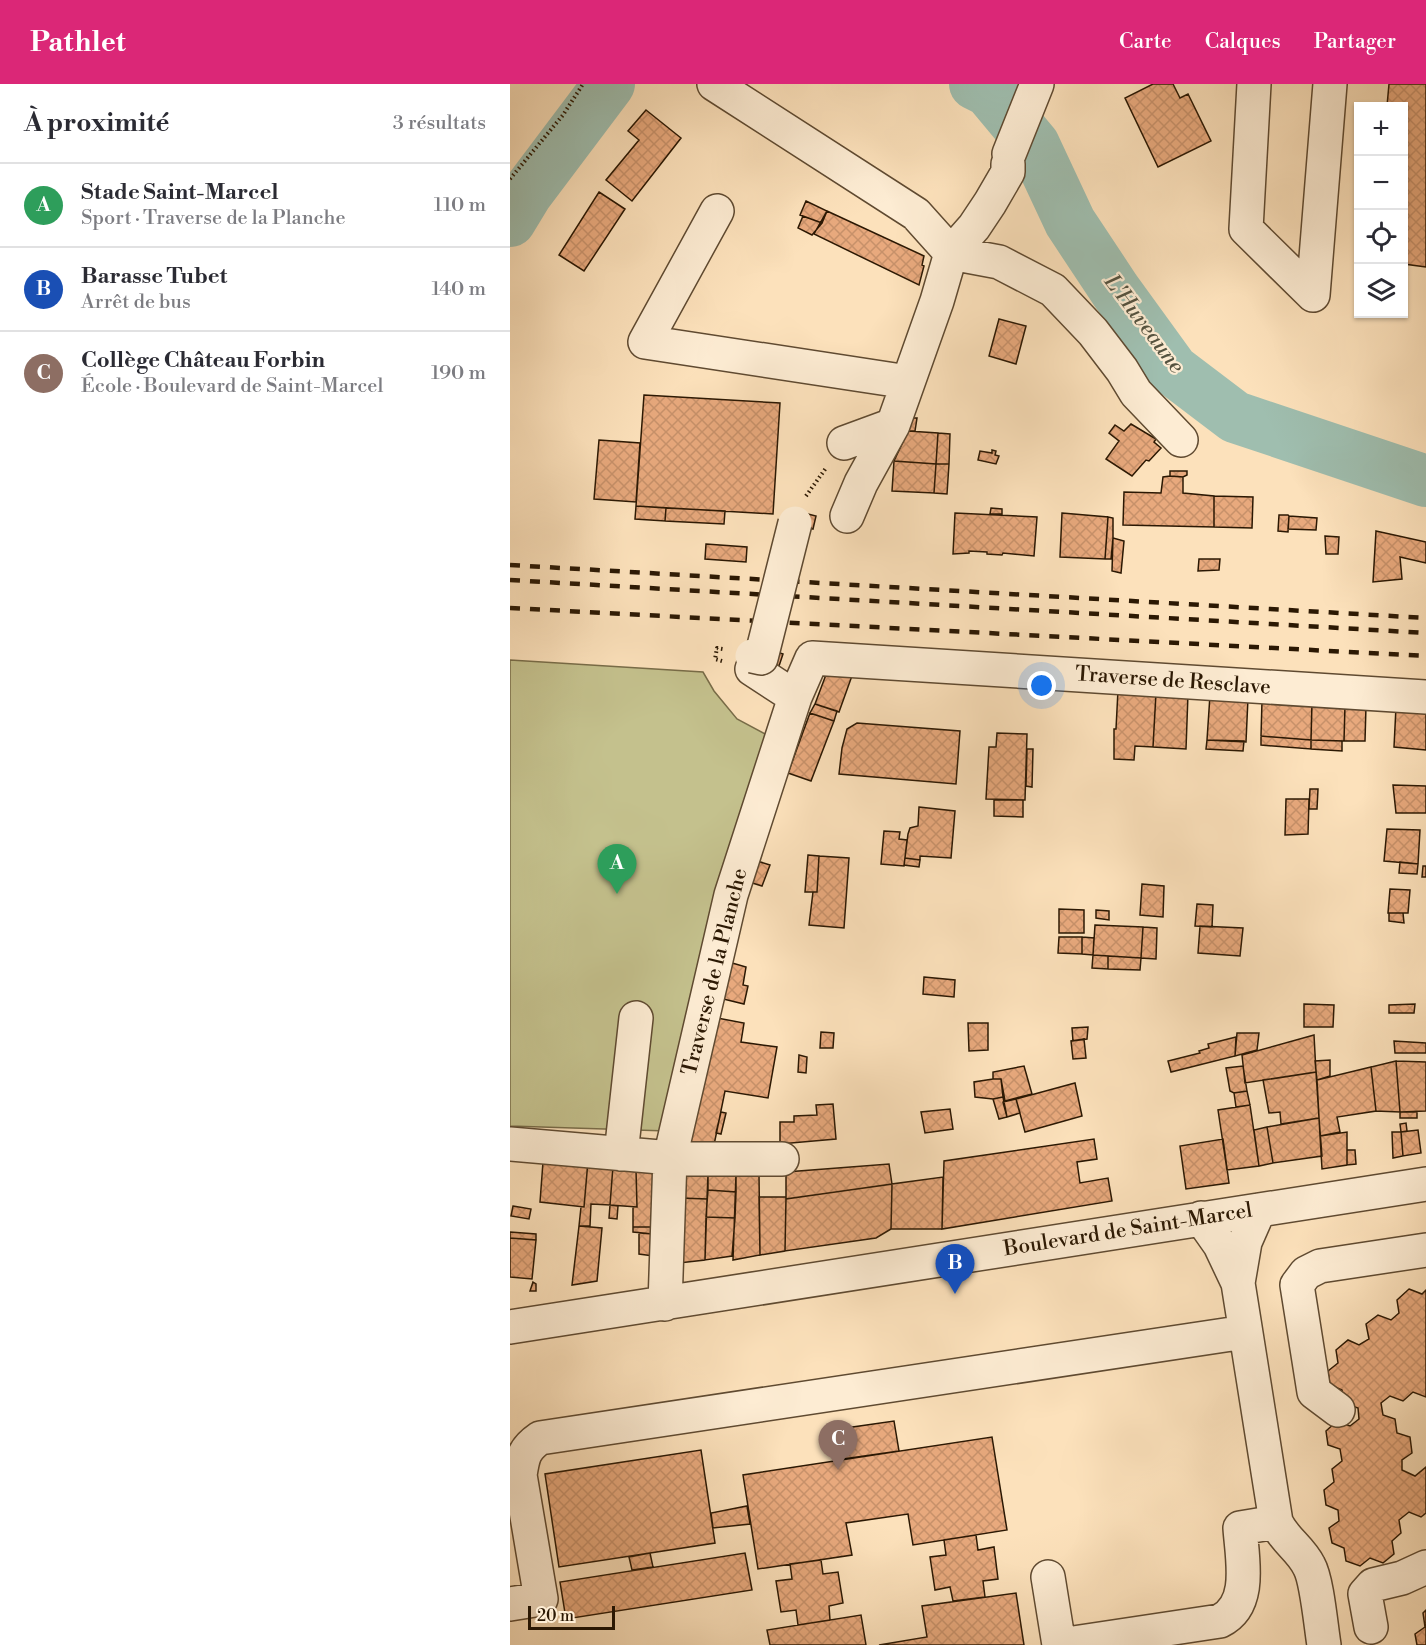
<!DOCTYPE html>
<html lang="fr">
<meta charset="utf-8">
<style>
:root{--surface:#fff;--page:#f2f2f3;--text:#2b2b33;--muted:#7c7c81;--line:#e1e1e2;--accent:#db2777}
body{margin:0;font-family:"Libre Bodoni",serif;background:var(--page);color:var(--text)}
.controls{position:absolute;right:18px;top:18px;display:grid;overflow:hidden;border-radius:0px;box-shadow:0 2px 4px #0004}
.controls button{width:54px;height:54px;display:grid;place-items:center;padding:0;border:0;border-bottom:2px solid var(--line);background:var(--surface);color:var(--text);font:30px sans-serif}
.scale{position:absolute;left:18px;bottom:15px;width:87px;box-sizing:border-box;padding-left:6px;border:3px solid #2b1803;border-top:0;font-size:16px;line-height:21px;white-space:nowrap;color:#2b1803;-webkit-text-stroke:4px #fdecd3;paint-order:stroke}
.you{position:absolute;left:532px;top:602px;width:21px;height:21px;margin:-15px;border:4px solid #fff;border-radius:50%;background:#1a73e8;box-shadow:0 0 0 9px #1a73e833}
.badge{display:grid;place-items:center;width:39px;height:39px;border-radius:50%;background:var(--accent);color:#fff;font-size:20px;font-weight:700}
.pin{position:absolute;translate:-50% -50px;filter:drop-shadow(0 2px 3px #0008)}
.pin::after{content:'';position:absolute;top:32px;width:21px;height:18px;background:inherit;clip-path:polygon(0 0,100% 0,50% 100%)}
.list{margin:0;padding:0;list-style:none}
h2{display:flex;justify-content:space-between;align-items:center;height:78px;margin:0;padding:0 24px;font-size:26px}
h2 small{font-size:20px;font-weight:400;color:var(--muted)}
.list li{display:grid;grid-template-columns:39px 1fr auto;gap:18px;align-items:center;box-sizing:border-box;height:84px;padding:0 24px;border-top:2px solid var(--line)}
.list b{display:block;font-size:22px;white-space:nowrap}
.list p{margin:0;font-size:20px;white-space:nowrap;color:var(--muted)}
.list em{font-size:20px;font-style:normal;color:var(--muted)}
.icon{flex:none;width:33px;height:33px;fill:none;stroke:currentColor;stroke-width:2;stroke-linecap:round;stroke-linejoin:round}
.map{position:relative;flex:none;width:916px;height:1561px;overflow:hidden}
header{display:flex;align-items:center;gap:36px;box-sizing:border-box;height:84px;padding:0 30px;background:var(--accent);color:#fff}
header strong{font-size:28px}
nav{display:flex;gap:33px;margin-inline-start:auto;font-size:21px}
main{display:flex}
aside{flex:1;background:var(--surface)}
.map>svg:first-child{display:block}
.grass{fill:#c4c18d;stroke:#786c48;stroke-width:1.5}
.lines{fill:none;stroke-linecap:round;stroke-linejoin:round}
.river{stroke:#9fbeaf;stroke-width:52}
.building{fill:url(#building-cross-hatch);stroke:#2b1803;stroke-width:1.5}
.minor-casing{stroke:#5f4a31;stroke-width:36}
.path{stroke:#2b1803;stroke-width:4;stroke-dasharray:1.5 3;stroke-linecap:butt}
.minor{stroke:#fdecd3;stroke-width:33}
.rail{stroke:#2b1803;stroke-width:4.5;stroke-dasharray:10 10;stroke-linecap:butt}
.minor-bridge-casing{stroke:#5f4a31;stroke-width:36;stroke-linecap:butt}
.minor-bridge{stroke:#fdecd3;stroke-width:33}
.labels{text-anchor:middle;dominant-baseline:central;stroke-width:4.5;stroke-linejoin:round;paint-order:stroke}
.street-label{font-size:21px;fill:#2b1803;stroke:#fdecd3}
.water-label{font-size:22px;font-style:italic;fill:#54523f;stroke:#fdecd3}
</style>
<header>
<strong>Pathlet</strong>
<nav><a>Carte</a><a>Calques</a><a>Partager</a></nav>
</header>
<main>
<aside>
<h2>À proximité<small>3 résultats</small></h2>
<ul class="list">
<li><span class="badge" style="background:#2e9e5b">A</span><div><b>Stade Saint-Marcel</b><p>Sport · Traverse de la Planche</p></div><em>110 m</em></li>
<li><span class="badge" style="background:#1a4fb4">B</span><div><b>Barasse Tubet</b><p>Arrêt de bus</p></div><em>140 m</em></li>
<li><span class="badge" style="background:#8d6e63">C</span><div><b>Collège Château Forbin</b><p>École · Boulevard de Saint-Marcel</p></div><em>190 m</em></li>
</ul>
</aside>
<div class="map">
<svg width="916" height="1561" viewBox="0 0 916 1561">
<defs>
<pattern id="building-cross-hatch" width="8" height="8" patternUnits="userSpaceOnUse" patternTransform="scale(1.5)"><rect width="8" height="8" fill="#e8a97d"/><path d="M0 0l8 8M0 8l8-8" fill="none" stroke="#c7916a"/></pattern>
</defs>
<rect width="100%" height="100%" fill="#fce1bb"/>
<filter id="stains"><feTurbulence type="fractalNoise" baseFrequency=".00333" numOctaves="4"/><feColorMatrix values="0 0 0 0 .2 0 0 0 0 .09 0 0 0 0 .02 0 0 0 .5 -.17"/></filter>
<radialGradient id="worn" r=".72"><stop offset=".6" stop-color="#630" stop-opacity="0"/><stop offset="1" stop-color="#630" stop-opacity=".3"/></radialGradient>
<path class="grass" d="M0,576L193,588L204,607L227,635L259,652L157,1047L0,1042Z"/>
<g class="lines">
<path class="river" d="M465,0L479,7L524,61L560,138L605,206L663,286L725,333L916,397
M0,137L17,109L99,0"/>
</g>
<path class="building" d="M643,0H663L670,14L678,10L701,57L648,83L615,14Z
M879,0H916V183L894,180V22H877Z
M136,26L171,54L122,117L96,96L129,56L118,47Z
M89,108L115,125L74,187L49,171Z
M296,117L317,127L312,139L290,131Z
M317,127L414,172L412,181L414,182L409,201L304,150Z
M293,132L312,139L302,151L288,144Z
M489,235L516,242L506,280L479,272Z
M134,311L270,319L263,430L126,422Z
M403,334H407L405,347H398Z
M621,340L646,355L644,358L651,364L639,377L636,376L622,392L596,375L609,357L599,349L605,341L614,347Z
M398,347L428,349L426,380L384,377Z
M428,349L440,350L439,380H426Z
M89,356L130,359L126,418L84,415Z
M482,366L486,367L485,371L489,372L486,380L468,376L470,367L482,369Z
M384,377L426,380L424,409L382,407Z
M426,380H439L437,410L424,409Z
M660,387H677V391L673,393L660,392Z
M660,392L673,393V409L704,412V443L613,441L614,408L651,409L653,393Z
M704,412L743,413L742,444L704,443Z
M126,422L156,424L155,437L125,435Z
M156,424L215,427L214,440L155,437Z
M481,424L492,425V430H480Z
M294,429L306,432L303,445L291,442Z
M445,429L527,433L524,472L493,469L492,471L477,470V468L459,467V469L443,470Z
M552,429L598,433L595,475L550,473Z
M769,431H778L779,432L778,448L768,447Z
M779,432L807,434L806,446L778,445Z
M598,433L603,434V454L601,475H595Z
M866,447L916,458V479L890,473L892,495L863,498Z
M815,452L829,453L828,470H816Z
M603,454L614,457L611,489L602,487Z
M196,460L237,463L236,478L195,475Z
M689,475H710L709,486L688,487Z
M261,566L273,570L269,582L257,578Z
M317,588L343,589L329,628L305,620Z
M608,606L646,609L643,663L625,662L624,676L604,675V645H606Z
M646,609L678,610L676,665L643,663Z
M700,611L738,614L736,658L697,656Z
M752,617L802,618L801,656L751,652Z
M802,618L835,621L834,657L801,656Z
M305,620L327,627L324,637L300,629Z
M835,621L856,622L855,657H834Z
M886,623L916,625V666L884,663Z
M300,629L324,637L301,697L278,689Z
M347,639L450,647L446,700L329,690L332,664L337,645Z
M487,649L517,650L515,716L476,715L479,663H486Z
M751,652L801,656V665L751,661Z
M697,656L734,657L733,667L696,665Z
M801,656L832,657V667L801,665Z
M517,665H523L522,703L516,702Z
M883,701L916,702V729H886Z
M800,705H808L807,725H799Z
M776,715H799L798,750L775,751Z
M484,716H513V733L484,732Z
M409,723L445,727L441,774L410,772V776L395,774L398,750L400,744L408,742Z
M877,745L910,746L908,780L874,777Z
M374,747L390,748L389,755L397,756L394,782L371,780Z
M298,771L309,772L307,808H295Z
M309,772L339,774L334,844L299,841L303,808H307Z
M395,774L410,776L409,783L394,781Z
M244,776L260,781L252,802L236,797Z
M890,778L908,780L907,790L889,789Z
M913,782H916V793H912Z
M632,800L654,802L653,833L630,831Z
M880,805L900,806L898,829H878Z
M687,820L703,821L702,843L685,842Z
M549,825L574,826V849H549Z
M586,826L599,827V836L586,834Z
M879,829H893L894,839L879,837Z
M585,841L633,843L631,874L583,871Z
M690,842L733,844L730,872L688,869Z
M633,843L647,844L646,875L631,874Z
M549,853H572V870L548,869Z
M572,853L584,854L583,871L572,870Z
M583,871L598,872V885L582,884Z
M598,872L631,874L630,886L598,885Z
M212,876L236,883L233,901L238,902L234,920L205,913Z
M414,893L445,896L444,913L413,910Z
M794,920L824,921L823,943H794Z
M905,920L904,929H879V921Z
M202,933L234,939L231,958L267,963L258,1014L215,1007L203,1066L177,1064Z
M458,939H478V966L459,967Z
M578,943L577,955L563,957L562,944Z
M311,948L324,949L323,964H310Z
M727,949H749L747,966L725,972Z
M804,951L806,988L735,999L732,971Z
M726,953L725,972L661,988L658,977L690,969L689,967L699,964L698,960Z
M574,955L576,974L563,975L561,957Z
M884,957L916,959V969H885Z
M289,971L297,973L296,989L288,988Z
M820,976V992L807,996L805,977Z
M886,977L890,1028L866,1027L861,983Z
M886,977L916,978V1027L890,1028Z
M514,982L522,1010L495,1017L491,995H483V988Z
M733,982L737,1007L724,1009L720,1007L716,984Z
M861,983L866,1027L827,1033L830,1048L810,1052L807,996Z
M806,988L809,1034L771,1040L770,1028L759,1029L753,996Z
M483,995H491L493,1013L483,1015L465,1013L464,998Z
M565,999L572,1032L515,1048L506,1015Z
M737,1007L740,1021L726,1023L724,1009Z
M493,1013L497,1033L489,1035L483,1015Z
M506,1015L510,1029L497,1033L493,1018Z
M323,1020L326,1055L270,1060V1038H284V1032L307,1031L306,1021Z
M740,1021L749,1082L717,1086L708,1026Z
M440,1025L443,1045L415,1049L411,1028Z
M211,1028L216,1029L211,1050L206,1049Z
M890,1028H907V1034H890Z
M809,1034L812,1072L763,1079L757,1043Z
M896,1039L897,1047L891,1048L890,1040Z
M757,1043L763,1079L749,1082L744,1046Z
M908,1046L911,1069L893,1072L891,1048Z
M837,1048V1081L812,1085L810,1052Z
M882,1048H891L893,1072L883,1074Z
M584,1055L587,1075L567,1078L570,1099L598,1094L602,1117L432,1145L434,1077Z
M713,1055L719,1099L676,1105L670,1062Z
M837,1066H845L846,1080L837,1081Z
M78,1077L74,1123L30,1118L33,1078Z
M78,1077L103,1082L100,1121L81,1120L80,1142H69L71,1123H74Z
M379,1080L382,1100L276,1115V1088Z
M103,1082L126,1086L127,1123L100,1121Z
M126,1086L144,1090L143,1143H123V1123H127Z
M170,1090H198L197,1115L170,1114Z
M198,1090H226V1108L198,1106Z
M226,1090H249L250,1171L223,1176Z
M433,1093L432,1145H381L382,1100Z
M382,1100L381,1145L366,1154L275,1167L276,1115Z
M198,1106L226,1108L225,1134L196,1133Z
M249,1113H276L275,1167L250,1171Z
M170,1114L197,1115L195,1176L169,1179Z
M100,1121L108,1122L107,1135L99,1134Z
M3,1122L21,1125L19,1135L1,1132Z
M196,1133L225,1134L222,1172L195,1176Z
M69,1142L92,1144L87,1197L62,1201Z
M123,1143H143V1150L123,1148Z
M0,1148L26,1150V1156L0,1154Z
M129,1149L143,1150V1172L129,1170Z
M0,1154L26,1156L22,1195L0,1193Z
M23,1198L26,1200V1207H20Z
M899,1205L912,1210L916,1206V1313L903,1308L893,1317L880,1312L871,1319L873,1331L885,1335L887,1349L900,1353L902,1369L892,1376V1386L905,1392L916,1383V1429L911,1433L899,1428L889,1436L891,1449L882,1457L884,1470L873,1479L860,1474L850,1482L836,1477L834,1464L822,1459L819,1444L829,1437L828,1426L816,1421L814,1406L824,1398L822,1385L832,1377L830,1365L818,1361L816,1347L827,1337L840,1342L849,1335L848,1324L834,1319L832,1306L820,1301L818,1287L828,1279L826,1266L838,1256L849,1261L859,1255L856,1240L868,1231L881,1236L889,1229L887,1216Z
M384,1337L389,1367L326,1376L322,1346Z
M482,1353L497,1446L403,1461L398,1430L336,1439L342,1471L248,1485L233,1391Z
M191,1366L205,1459L49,1483L35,1390Z
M237,1422L240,1440L203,1444L201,1429Z
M466,1451L468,1466L484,1463L488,1495L473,1497L475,1513L443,1517L440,1503L425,1506L420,1473L436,1471L434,1456Z
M140,1469L143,1483L122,1486L119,1473Z
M235,1469L242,1506L56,1535L50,1498Z
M311,1476L313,1490L328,1488L333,1519L319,1522L320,1536L288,1541L286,1526L271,1528L266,1497L282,1495L280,1480Z
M506,1509L514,1561H369L417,1553L412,1522Z
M916,1526V1561H907L905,1550L915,1543L913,1529Z
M351,1531L356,1561H260L257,1546Z"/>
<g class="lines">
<defs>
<path id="minor" d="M204,0L406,130L441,169
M744,0L736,145L803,211
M499,70L527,0
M207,127L135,258L398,298
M441,169L489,178L543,206L583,248L612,286L626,309L671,356
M803,211L820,0
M334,359L383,341
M337,432L351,399L383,341L427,217L441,169L464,143L480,119L498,88V80
M242,585L285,613
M0,1060L173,1075H272
M111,1070L126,934
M728,1199L735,1158L749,1126
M155,1220L160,1074L221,811L285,613L302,574L916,613
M0,1243L916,1100
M828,1326L804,1308L787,1201L796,1189L810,1182L916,1166
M766,1438C775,1457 790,1464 799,1482C807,1496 811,1543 814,1561
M538,1493L549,1561
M0,1520L31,1515L10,1391C13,1372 14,1365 30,1354L735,1248
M861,1543L855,1510L863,1501L892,1494L916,1483
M550,1561L710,1537C743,1521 732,1474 730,1444L766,1438L728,1199L710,1161L691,1134"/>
</defs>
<use href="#minor" class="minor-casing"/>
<path class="path" d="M0,95L53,31L73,0
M296,412L316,384
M212,577L205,575L207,564L213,565"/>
<use href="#minor" class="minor"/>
<path class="rail" d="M0,481L916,534
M0,496L916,549
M0,524L916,572"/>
<defs>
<path id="minor-bridge" d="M242,572L251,574L285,439"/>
</defs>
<use href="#minor-bridge" class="minor-bridge-casing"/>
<use href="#minor-bridge" class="minor-bridge"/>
</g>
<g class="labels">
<g class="street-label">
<text transform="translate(663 597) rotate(4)">Traverse de Resclave</text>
<text transform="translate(205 888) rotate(-76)">Traverse de la Planche</text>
<text transform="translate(618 1146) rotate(-9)">Boulevard de Saint-Marcel</text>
</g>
<g class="water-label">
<text transform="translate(634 240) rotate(53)">L'Huveaune</text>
</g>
</g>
<rect width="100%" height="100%" filter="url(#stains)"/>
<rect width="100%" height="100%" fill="url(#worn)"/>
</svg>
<div class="controls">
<button>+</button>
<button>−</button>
<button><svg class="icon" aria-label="locate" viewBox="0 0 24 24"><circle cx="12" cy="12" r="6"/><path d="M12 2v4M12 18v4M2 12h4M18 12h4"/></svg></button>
<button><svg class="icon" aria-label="layers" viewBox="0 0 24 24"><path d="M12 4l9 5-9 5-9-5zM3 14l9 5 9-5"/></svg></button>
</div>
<div class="scale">20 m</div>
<div class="you"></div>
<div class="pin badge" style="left:107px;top:810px;background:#2e9e5b">A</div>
<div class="pin badge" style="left:445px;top:1210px;background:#1a4fb4">B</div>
<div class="pin badge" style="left:328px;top:1386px;background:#8d6e63">C</div>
</div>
</main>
